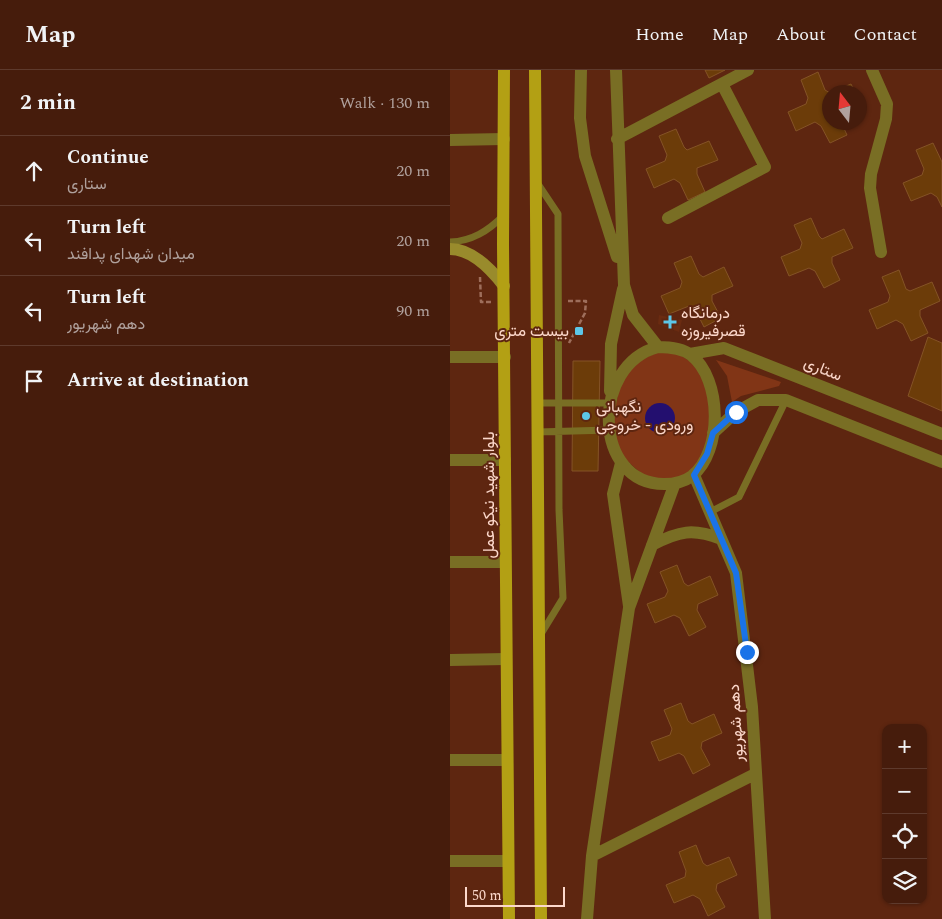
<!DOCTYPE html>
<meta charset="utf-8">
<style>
:root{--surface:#461c0c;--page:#50291a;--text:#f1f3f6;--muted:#b0a19d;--line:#5e3a2d}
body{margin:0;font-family:Spectral,Vazirmatn,serif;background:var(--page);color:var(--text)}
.controls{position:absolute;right:15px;bottom:15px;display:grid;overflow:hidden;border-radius:10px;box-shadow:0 1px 4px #0004}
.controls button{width:45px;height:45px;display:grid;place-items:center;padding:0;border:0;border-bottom:1px solid var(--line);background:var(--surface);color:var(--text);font:25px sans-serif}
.compass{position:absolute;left:372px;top:15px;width:45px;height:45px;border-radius:50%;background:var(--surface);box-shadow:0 1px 4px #0004;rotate:344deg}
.scale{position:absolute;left:15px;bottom:12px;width:100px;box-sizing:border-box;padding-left:5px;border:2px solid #fcd8cb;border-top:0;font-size:14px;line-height:18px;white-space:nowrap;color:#fcd8cb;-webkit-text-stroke:4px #5e2610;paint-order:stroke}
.stop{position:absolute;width:15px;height:15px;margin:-11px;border:4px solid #1a73e8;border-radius:50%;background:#fff}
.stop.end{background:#1a73e8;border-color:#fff;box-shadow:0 1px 5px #0008}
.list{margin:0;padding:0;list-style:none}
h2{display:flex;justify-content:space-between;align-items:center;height:65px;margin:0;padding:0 20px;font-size:21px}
h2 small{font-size:16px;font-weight:400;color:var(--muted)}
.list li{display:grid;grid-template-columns:32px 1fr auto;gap:15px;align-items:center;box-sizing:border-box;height:70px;padding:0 20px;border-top:1px solid var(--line)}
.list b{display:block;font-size:19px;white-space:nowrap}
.list p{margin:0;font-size:16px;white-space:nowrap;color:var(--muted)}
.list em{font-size:16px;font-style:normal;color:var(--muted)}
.icon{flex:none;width:28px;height:28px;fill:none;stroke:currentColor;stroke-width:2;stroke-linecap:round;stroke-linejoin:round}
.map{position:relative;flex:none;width:492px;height:849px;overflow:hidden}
header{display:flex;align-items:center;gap:30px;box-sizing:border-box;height:70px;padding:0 25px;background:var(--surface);border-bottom:1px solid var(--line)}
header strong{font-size:24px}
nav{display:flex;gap:28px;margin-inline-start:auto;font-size:18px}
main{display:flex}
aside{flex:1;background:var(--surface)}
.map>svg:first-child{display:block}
.built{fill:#6a2b11}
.green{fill:#813516}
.water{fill:#230f6f}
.building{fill:#6c3c09;stroke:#845326}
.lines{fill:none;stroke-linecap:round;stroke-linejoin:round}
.path{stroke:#9e6e5b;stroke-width:2.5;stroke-dasharray:5 2.5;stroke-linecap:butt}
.service{stroke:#796e24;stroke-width:7}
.minor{stroke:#796e24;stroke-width:12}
.secondary{stroke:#998b2c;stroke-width:12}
.primary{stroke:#b3a014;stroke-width:12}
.route{stroke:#1a73e8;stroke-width:6}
.poi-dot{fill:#5cc7e8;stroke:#5e2610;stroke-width:2}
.labels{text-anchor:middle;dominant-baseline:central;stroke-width:4;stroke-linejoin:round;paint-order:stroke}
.poi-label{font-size:16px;fill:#fcd8cb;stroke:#5e2610;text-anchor:start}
.street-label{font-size:16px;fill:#fcd8cb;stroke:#5e2610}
</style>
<header>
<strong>Map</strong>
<nav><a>Home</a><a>Map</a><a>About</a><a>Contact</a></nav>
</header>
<main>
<aside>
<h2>2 min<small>Walk · 130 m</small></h2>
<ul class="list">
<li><svg class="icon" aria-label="ahead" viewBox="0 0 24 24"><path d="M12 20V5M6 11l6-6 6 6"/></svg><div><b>Continue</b><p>ستاری</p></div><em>20 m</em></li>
<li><svg class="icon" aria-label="left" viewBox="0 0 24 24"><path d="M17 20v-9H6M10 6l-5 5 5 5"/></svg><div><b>Turn left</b><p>میدان شهدای پدافند</p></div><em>20 m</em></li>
<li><svg class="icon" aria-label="left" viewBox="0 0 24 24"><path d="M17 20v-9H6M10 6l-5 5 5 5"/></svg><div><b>Turn left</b><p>دهم شهریور</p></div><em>90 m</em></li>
<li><svg class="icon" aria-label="arrive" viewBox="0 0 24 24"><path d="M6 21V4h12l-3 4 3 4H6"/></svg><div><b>Arrive at destination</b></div></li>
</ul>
</aside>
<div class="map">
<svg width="492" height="849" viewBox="0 0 492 849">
<rect width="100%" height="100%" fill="#5e2610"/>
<path class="built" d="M209,245L232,250L229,262L208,254Z"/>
<path class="green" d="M219,277L255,302L263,363L244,405L202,413L165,380L160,360L174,298Z
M266,290L331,312L329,316L291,326L282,332L277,306Z"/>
<path class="water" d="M195 348a15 15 0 1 1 30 0a15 15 0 1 1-30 0Z"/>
<path class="building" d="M255,0H275L259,8Z
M368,2L375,20L380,23V52H391L397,65L380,73L371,56L365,52L346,61L338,42L356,34L358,28L351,10Z
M401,14L405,22H381Z
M226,59L234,77L237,80L259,71L268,90L247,98V104L255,122L238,130L230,113L224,109L204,118L196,99L215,91L217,85L209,66Z
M483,73L492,92V137L487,127L481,123L461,131L453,113L472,105L474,99L466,80Z
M361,148L369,166L372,169L394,159L403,178L382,187V193L390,210L374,218L365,201L359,198L339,206L331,187L350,179L352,173L344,155Z
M241,186L249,204L253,207L274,197L283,216L262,225V231L271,248L254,257L245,239L239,236L219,244L211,226L230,218L232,212L224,193Z
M449,200L456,219L460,221L482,212L490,231L470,240V246L478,263L461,271L453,254L446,250L427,259L419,240L438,232L440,226L432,207Z
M478,267L492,273V341L458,326Z
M123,291H150L148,401H122Z
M227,495L234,513L238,516L260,506L268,525L248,534L247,540L256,557L239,566L230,548L224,545L205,553L197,534L215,527L218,521L210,502Z
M231,633L238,651L242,654L264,644L272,663L252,672L251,678L260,695L243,704L234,686L229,683L209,691L201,672L220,665L222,659L214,640Z
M246,775L253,793L257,796L279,787L287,805L267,814L266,820L275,837L258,846L250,829L243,825L224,833L216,815L235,807L236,801L229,782Z"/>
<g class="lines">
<path class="path" d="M30,207L31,232H42
M118,231H136L135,243L119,273"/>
<path class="service" d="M88,114L108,144L109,440L113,528L91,564
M0,172C22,171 38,161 53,146
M87,333H160
M87,362L160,360
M260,442L289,427L336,330"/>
<path class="minor" d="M131,0L130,48L135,86L167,187
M166,0L174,215L183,245L208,277
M422,0L437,34L436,49L421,104L420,118L431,182
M167,69L298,0
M0,70L54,69
M218,148L315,97L272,14
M208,277C219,277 232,278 241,285C272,309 273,381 242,406C234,412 224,414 214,414C143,414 140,295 208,277Z
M240,284L274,278L492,364
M0,287H55
M160,321L161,274L173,219
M263,363L286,342L308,330H336L492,392
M0,390H55
M171,393L163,424L179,536
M244,405L286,503L302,637L315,849
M202,475C229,461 243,458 271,469
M0,492H55
M0,590L56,589
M0,690H56
M142,786L305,704
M0,791H57
M137,849L142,786L179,538L225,413"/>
<path class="secondary" d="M0,179C22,179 41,199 54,216"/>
<path class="primary" d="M54,0L53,174L59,849
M85,0L91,849"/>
</g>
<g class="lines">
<path class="route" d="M286,342L263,363L257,384L244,405L286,503L297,582"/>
</g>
<g class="poi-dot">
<path d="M217.5 244.5h5v5h5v5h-5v5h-5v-5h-5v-5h5z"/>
<rect x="124" y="256" width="10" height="10" rx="2.5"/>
<circle cx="136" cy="346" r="5"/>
</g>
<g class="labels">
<g class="poi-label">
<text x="231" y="243">درمانگاه<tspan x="231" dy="18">قصرفیروزه</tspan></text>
<text x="119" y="261" text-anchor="end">بیست متری</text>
<text x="146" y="337">نگهبانی<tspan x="146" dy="18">ورودی - خروجی</tspan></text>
</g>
<g class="street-label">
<text transform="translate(373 299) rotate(22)">ستاری</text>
<text transform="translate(39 425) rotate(-90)">بلوار شهید نیکو عمل</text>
<text transform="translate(286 653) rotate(-93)">دهم شهریور</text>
</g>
</g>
</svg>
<div class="controls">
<button>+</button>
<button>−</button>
<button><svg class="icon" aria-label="locate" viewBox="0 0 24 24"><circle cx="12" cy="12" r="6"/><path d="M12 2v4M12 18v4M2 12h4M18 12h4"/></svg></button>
<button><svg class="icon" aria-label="layers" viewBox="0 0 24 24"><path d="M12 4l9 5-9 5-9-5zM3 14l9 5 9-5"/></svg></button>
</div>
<svg class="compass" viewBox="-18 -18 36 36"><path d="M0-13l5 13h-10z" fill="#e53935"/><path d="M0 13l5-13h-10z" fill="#b0a19d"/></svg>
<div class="scale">50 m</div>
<div class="stop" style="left:286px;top:342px"></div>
<div class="stop end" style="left:297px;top:582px"></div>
</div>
</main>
